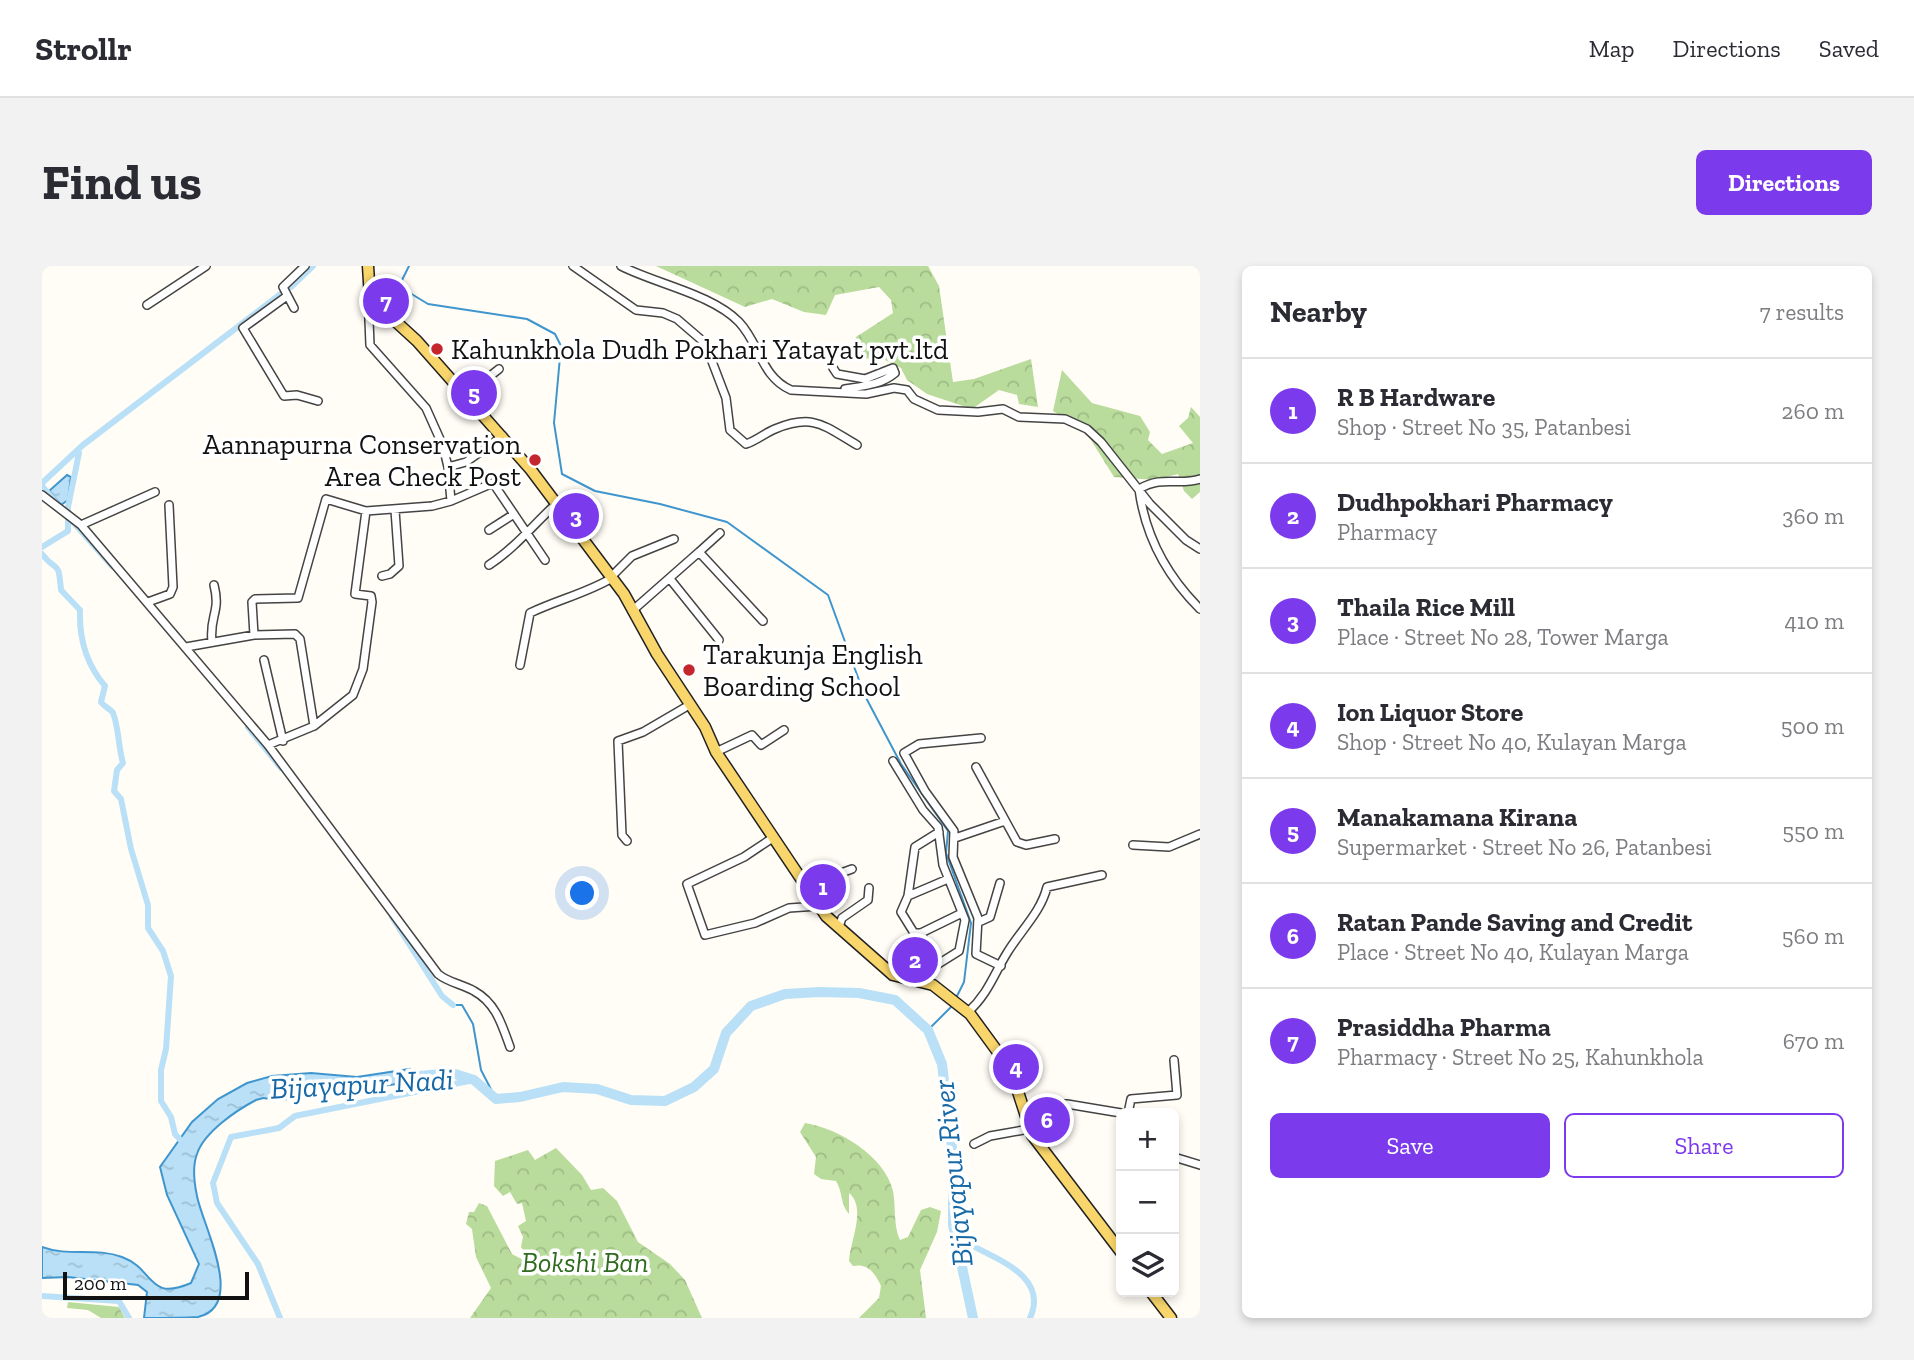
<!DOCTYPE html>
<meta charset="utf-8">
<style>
:root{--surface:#fff;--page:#f2f2f3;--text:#2b2b33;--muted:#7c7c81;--line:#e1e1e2;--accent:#7c3aed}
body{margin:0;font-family:"Zilla Slab",serif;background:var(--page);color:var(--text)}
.controls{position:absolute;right:21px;bottom:21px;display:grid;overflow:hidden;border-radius:10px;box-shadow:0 4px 10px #0003}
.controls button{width:63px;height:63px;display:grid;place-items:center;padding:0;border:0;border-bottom:2px solid var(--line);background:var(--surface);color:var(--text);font:35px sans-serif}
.scale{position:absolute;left:21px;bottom:18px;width:186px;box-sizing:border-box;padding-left:7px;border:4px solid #111;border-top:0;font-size:19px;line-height:24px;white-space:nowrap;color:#111;-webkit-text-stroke:5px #fff;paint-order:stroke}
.you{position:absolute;left:541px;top:628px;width:24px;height:24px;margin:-18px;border:5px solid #fff;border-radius:50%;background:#1a73e8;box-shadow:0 0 0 10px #1a73e833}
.badge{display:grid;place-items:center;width:46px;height:46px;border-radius:50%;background:var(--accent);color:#fff;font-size:23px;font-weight:700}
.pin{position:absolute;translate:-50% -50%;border:4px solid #fff;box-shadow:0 2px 7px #0006}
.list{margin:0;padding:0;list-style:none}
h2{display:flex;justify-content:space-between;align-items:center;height:91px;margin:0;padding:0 28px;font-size:30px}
h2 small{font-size:23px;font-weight:400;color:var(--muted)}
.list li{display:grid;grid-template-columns:46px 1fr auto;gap:21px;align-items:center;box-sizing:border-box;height:105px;padding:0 28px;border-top:2px solid var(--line)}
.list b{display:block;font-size:26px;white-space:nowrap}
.list p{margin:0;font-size:23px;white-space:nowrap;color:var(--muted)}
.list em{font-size:23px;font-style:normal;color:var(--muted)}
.actions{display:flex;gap:14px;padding:21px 28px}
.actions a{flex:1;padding:16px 0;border:2px solid var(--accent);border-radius:10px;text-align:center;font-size:24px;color:var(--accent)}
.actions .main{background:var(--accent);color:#fff}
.icon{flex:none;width:38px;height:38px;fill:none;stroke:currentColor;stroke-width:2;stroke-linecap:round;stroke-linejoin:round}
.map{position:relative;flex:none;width:1158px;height:1052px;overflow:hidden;border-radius:10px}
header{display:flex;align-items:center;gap:42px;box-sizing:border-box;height:98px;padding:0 35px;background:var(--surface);border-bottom:2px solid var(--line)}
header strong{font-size:33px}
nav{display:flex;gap:38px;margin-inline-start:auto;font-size:24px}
.intro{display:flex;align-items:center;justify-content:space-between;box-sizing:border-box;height:168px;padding:0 42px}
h1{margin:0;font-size:49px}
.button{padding:18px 32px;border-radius:10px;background:var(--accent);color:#fff;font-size:24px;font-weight:700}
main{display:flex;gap:42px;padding:0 42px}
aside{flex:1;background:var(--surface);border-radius:10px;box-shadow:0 4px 10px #0003}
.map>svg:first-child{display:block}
.forest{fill:url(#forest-crowns)}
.water{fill:url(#water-ripples);stroke:#3f96cf;stroke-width:2}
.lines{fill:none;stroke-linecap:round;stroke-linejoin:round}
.stream{stroke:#3f96cf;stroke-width:2}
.canal{stroke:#b9e0f7;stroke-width:6}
.river{stroke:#b9e0f7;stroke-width:10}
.minor-casing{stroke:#444;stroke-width:10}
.primary-casing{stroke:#222;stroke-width:13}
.minor{stroke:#fff;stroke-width:7}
.primary{stroke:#f9d66b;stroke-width:10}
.poi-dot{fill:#c4262e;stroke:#fff;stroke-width:2.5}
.labels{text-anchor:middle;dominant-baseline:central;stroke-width:7;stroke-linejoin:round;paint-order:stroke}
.poi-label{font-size:28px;fill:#111;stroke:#fff;text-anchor:start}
.park-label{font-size:28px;font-style:italic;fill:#2f6b1f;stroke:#fff}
.water-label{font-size:30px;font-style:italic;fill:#1768a6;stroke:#fff}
</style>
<header>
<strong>Strollr</strong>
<nav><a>Map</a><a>Directions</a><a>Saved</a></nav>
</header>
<div class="intro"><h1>Find us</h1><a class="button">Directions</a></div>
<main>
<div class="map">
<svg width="1158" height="1052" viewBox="0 0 1158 1052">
<defs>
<pattern id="forest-crowns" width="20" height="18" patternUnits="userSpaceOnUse" patternTransform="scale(1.75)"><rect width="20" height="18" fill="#b9dc9c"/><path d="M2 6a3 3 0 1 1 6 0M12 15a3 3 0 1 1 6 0" fill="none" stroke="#9ebc85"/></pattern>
<pattern id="water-ripples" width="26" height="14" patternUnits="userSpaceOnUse" patternTransform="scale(1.75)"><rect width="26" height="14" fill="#b9e0f7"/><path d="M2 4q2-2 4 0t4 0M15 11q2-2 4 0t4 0" fill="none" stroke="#9ebfd3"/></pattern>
</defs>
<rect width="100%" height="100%" fill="#fffdf5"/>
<path class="forest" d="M614,0H886L897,20L911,116L932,113L989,93L996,141L977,138L975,129L957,124L930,143L885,128L865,114L859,102L843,94L809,91L814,71L851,47L849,34L837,21L793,29L784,49L762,46L730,33L703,41Z
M1020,104L1050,137L1098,150L1108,166L1106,174L1120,188L1151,177L1137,160L1146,152L1149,141L1158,151V226L1150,233L1142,225L1136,208L1113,214L1072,211L1044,166L1011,145Z
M763,857C796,862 843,890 851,925C854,940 851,960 858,974L866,971L879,944L888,941L899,945L895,966L878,1004L884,1052H817L837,1032L839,1020C833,1007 826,997 811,1000L807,995C808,975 825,942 807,927V948C798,938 801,926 794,915L779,913L772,908L774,891L758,866Z
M514,882L540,909L549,924L561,922L575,935L596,976L628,998L643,1014L660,1052H428L449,1022L434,991L430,963L424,958L427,946H432L437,937L445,940L470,988L485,996L486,991L479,981L481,971L476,960L484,955L480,937L475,938L468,926L461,930L452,920L453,895L486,884L493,894Z
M26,1036L77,1041L83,1052H59L46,1044L25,1042Z"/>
<path class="water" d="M25,209L29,211L26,234L19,239L7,225Z
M368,803L370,816L238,834L221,832L214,834C195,844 162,866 155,888C150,901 152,916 155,930C160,958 205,1040 156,1051C140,1052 119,1052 102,1052L105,1026L96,1019L26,1011L0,1012V981C26,991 54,981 80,991C113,1003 105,1036 149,1017L157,998L125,929L118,901L150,856L176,833L205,817L230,810L269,807L315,811Z"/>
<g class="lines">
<path class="stream" d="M367,0L360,14L363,24L386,38L485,53L513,68L519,80L512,157L520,208L553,225L618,238L685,256L786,329L822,428L859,498L906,565L904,587L929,657L922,716L915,730
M412,739H420L431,758L439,804L454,833
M886,764L909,741"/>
<path class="canal" d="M249,21L271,0
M0,217L41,179L240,27
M0,220L17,240
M31,256L70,300
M0,281L26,265V241L37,187
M0,288C16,309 16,291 19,324L38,344C37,373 44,398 63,420L59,436C62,441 69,443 71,447C77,462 76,480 81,497L75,504L72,525L79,533L89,583L106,639V662L121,685L129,710L124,783L119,804V835L129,851L133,868L143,879
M206,461L239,502
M350,651L400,730L411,739
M911,947C916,956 918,971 926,977C949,992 1008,1008 988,1052
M0,1030L77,1035L87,1052
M238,1052L216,998L175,937L171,917L189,871L237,862L253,850L432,814"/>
<path class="river" d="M356,812L410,807L432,814L454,833L478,831L521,821L555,823L589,834L623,835L652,821L672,803L684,767L709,740L743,728L777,726L817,727L853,734L886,764L900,798L911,890V959L931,1052"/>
<defs>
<path id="minor" d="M531,0L594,44L621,47L635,53L663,77L684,132L688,164L704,178C714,175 723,167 733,163C772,147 782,160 815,179
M579,0C614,18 670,28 697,56C718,78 719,111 749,124L824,128L852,122L865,124L872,133L896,144L936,146L961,143L977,151L1023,153L1045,163L1059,176L1108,238L1144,274L1158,283
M326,29L328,79L384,142L401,180L406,201
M245,30L201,62L242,130L255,129L276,135
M105,39L164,0
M252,42L241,21L263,0
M791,102L795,108L823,113L851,102L853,107C839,119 820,120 803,123V127
M424,129L457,103
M1158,213C1136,220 1121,209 1097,223C1103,269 1125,310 1158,343
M0,229L39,259L226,479L396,708C407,717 420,718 432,725C454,737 460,759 468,781
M409,235L451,217L503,294
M39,259L113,226
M447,264L472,248
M657,286L678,267
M447,299C473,282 491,259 514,238
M340,310L348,308L357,300L353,244
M569,311L590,290L632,273
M628,313L677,374
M106,336L128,328L131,321L127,239
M590,345L657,286L721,355
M170,376C167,349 179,347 172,319
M144,381L212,369
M222,394L241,475
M478,399L488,347C515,334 545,327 570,312
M272,460L258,373L253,368L212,369L210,336L213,333L256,332L284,233L324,245
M939,472L877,478L862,487L883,525L912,565L911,591L936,652L934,688L959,700
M226,479L272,460L311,429L321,403L330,336L329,330L313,328L324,245L390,240L409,235L406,201L424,196L461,170
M674,486L710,469L719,479L742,464
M851,495L881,544L896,561L901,599L923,654L917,685L893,700
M934,501L975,576L984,579L1013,573
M732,571L702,591L645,618L663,669L713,657L747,642L776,640
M913,572L963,555
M585,575L580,569L576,475L601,466L649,438
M1091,579L1127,581L1158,568
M769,628L799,607L810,603
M866,630L906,613
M937,656L948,651L958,617
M797,661L800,652L826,634L827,622
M879,667L920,647
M886,718L887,707L893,700L879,667H872L859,646L866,630L873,581L897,566
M926,746C946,728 952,708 965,687C979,664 999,646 1005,621L1060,609
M980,841L1025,838L1079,847
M1086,847L1089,833L1135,829L1132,794
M932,878L948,870L987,863
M1132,891L1158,899"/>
<path id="primary" d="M326,0L328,32L375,75L489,204L582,328L615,388L663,461L674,486L784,650L851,709L891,719L928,748L969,804L990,869L1079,986
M1109,1026L1129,1052"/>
</defs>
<use href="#minor" class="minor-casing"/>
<use href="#primary" class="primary-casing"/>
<use href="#minor" class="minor"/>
<use href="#primary" class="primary"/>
</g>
<g class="poi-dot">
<circle cx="395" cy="83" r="7"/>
<circle cx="493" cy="194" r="7"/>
<circle cx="647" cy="404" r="7"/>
</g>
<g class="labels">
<g class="poi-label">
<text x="409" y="83">Kahunkhola Dudh Pokhari Yatayat pvt.ltd</text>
<text x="479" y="178" text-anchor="end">Aannapurna Conservation<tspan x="479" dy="32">Area Check Post</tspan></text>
<text x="661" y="388">Tarakunja English<tspan x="661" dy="32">Boarding School</tspan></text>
</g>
<g class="park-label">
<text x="543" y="996">Bokshi Ban</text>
</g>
<g class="water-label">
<text transform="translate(320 818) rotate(-3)">Bijayapur Nadi</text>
<text transform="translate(911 907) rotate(-96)">Bijayapur River</text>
</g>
</g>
</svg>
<div class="controls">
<button>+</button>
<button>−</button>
<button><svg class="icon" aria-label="layers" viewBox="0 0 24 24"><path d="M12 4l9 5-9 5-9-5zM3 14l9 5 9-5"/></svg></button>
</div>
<div class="scale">200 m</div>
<div class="you"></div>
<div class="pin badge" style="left:781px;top:621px">1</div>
<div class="pin badge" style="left:873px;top:694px">2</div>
<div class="pin badge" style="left:534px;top:250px">3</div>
<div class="pin badge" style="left:974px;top:801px">4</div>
<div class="pin badge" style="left:432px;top:127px">5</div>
<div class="pin badge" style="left:1005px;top:854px">6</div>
<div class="pin badge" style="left:344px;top:35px">7</div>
</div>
<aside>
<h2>Nearby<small>7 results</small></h2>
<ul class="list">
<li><span class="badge">1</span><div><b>R B Hardware</b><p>Shop · Street No 35, Patanbesi</p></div><em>260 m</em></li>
<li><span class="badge">2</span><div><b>Dudhpokhari Pharmacy</b><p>Pharmacy</p></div><em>360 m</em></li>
<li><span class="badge">3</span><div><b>Thaila Rice Mill</b><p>Place · Street No 28, Tower Marga</p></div><em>410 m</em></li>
<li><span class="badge">4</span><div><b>Ion Liquor Store</b><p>Shop · Street No 40, Kulayan Marga</p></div><em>500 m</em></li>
<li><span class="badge">5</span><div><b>Manakamana Kirana</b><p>Supermarket · Street No 26, Patanbesi</p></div><em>550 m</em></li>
<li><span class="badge">6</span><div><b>Ratan Pande Saving and Credit</b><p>Place · Street No 40, Kulayan Marga</p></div><em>560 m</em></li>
<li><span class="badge">7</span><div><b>Prasiddha Pharma</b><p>Pharmacy · Street No 25, Kahunkhola</p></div><em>670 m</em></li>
</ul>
<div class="actions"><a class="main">Save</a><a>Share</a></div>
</aside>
</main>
